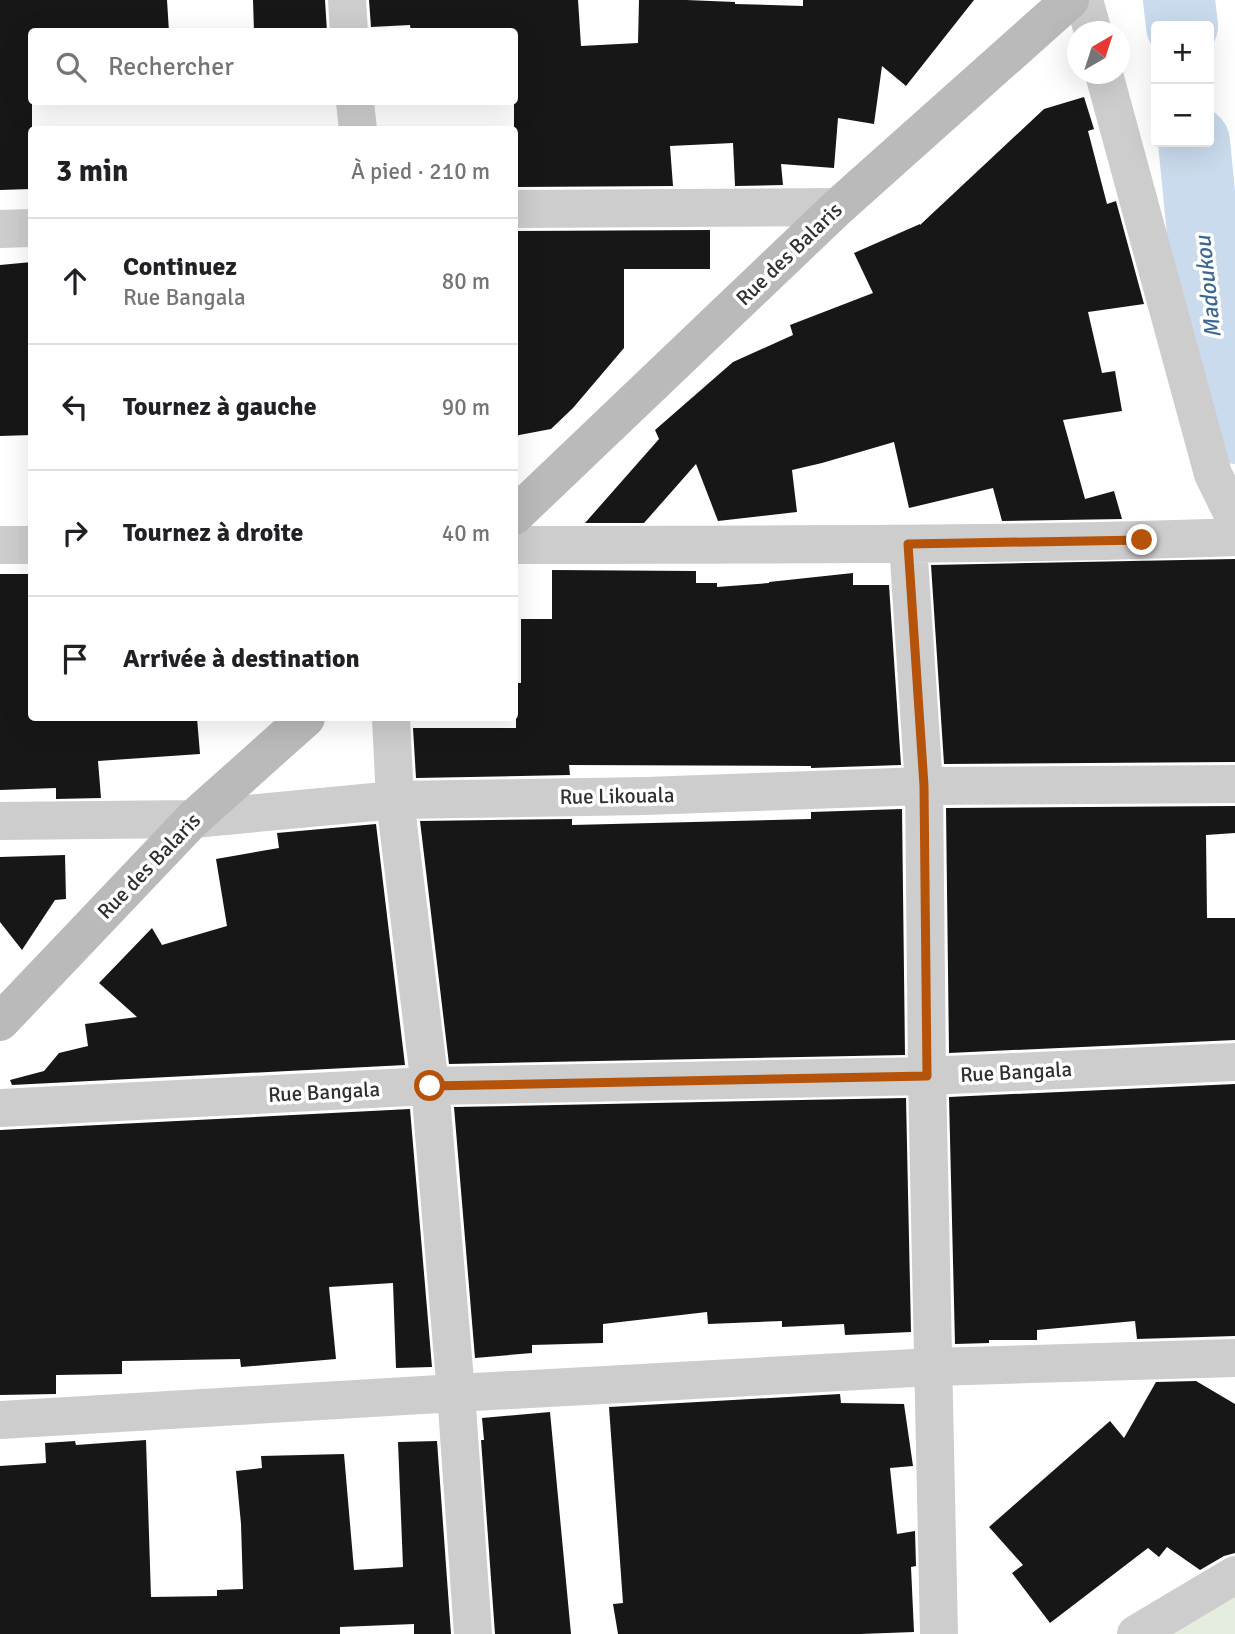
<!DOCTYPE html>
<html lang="fr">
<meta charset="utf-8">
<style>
:root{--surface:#fff;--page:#f2f2f2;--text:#202124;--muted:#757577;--line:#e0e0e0}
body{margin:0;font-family:Signika,sans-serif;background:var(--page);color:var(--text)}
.controls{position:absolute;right:21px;top:21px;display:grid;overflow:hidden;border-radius:7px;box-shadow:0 7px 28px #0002}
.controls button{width:63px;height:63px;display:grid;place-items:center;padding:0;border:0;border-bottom:2px solid var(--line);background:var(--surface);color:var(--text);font:35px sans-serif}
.compass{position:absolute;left:1067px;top:21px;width:63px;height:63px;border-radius:50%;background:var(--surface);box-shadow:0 7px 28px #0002;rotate:39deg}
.stop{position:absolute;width:21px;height:21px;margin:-16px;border:5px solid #b45309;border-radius:50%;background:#fff}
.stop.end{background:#b45309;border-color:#fff;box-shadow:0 2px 7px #0008}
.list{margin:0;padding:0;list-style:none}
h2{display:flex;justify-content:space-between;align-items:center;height:91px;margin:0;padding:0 28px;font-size:30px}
h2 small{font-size:23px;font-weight:400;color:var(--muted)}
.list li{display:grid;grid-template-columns:46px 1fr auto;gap:21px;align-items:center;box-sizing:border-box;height:126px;padding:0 28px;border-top:2px solid var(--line)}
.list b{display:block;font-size:26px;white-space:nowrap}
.list p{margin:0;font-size:23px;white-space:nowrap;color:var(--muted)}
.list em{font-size:23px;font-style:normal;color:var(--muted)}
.icon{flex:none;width:38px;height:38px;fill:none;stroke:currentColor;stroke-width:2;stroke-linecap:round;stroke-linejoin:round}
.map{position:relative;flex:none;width:1235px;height:1634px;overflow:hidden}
.search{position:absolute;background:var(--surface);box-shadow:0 7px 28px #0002;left:28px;top:28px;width:490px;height:77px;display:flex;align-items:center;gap:18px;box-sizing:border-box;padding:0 24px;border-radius:7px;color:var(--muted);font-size:26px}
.panel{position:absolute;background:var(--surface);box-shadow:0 7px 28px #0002;left:28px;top:126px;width:490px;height:595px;border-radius:7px}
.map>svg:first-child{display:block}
.green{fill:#e4edde}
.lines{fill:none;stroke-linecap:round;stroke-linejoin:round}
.river{stroke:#cadbed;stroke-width:72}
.building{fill:#171717}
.minor{stroke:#cdcdcd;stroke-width:38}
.secondary{stroke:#bababa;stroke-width:38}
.route{stroke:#b45309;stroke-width:9}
.labels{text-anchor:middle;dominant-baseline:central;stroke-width:7;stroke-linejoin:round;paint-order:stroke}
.street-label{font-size:21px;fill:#303030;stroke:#fff}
.water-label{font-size:23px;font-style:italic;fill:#3c6795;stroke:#fff}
</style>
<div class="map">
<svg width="1235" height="1634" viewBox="0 0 1235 1634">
<rect width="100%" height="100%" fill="#fff"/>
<path class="green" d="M1235,1575V1634H1135Z"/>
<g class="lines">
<path class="river" d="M1179,0L1182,26
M1194,142L1218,386L1235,428"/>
</g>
<path class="building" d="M0,0H167L169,32H32V130H30L31,189L0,190Z
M253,0H325L327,32H254Z
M369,0H578L581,46L638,43L639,0H686L735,2V4L803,6V0H974L906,86L882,66L874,124L838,118L834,168L781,164L783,185L735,186L733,143L670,146L673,186L517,187V178H514V32H411L410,25L371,27Z
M1084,97L1094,129L1088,131L1107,204L1116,201L1144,304L1088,312L1102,373L1115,371L1122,411L1063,420L1085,499L1114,491L1122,519L1002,521L993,488L909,508L894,442L822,463L792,470L797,512L718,521L696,464L644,523H585L659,439L655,430L733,362L793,335L790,325L873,293L854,253L920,224V225L1044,109Z
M710,230V269H624V348L573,408L551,429L514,436V314H518L517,231Z
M32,262V435L0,436V265Z
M1235,559V762L944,764L931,565Z
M552,570L696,571V583H717V587L769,583V582L853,573V585H889L901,765L811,768V766L569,765L570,775L416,778L413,728H516V683H521V619H552Z
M0,574H31L32,718H197L200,754L98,761L101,798L56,799V788L0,790Z
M1235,806V833L1206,835L1207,918H1235V1040L949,1053L946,808Z
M902,809L905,1055L449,1064L420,821L572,819V825L811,819V812Z
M376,824L405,1065L12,1085L10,1080L44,1071L59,1053L88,1046L85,1024L137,1017L99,983L152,928L162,945L227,926L216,859L279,848L277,833Z
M65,855L66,899L55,900L22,950L0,922V857Z
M1235,1084V1336L1137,1339L1135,1321L1037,1330V1340H989V1343L955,1344L949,1097Z
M906,1098L911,1332L845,1335L844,1324L782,1327V1321L708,1324L707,1312L603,1324V1343L532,1345V1353L475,1358L454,1107Z
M410,1109L432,1367L396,1368L393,1283L329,1287L336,1359L241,1367L240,1359L122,1361V1374L56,1375V1394L0,1395V1130Z
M1196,1381L1235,1404V1553L1224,1556L1200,1570L1167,1547L1159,1557L1148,1548L1050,1623L1012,1573L1023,1565L989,1527L1110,1421L1124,1438L1156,1382Z
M840,1394L841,1403L904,1404L913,1466L890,1468L897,1534L915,1531L916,1566L911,1567L914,1632L860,1634H618L613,1604L623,1603L609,1407Z
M550,1412L571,1634H495L481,1440H484L482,1418Z
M146,1440L151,1597L217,1596V1590L243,1589L241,1524L236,1471L262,1468L261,1456L344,1454L354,1570L403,1567L398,1442L437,1441L451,1634H414V1624L340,1627V1634H0V1466L46,1463L45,1443L75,1441L76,1445Z"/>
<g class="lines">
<path class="minor" d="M347,0L349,32
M1084,0L1093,32
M1104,74L1213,474L1235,519
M355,102L358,130
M514,209L838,207
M0,229L32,228
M908,544L924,786L927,1076L939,1634
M0,545H32
M514,545C755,544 995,546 1235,537
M391,718L395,800L430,1086L456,1393L473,1634
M0,821L193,819L395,800L646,796L924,786L1235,784
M0,1108L430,1086L927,1076L1235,1062
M0,1420L456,1393L932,1367L1235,1358
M1136,1634L1235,1575"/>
<path class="secondary" d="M514,516L838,207L1070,0
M0,1022L193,819L306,718"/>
</g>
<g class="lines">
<path class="route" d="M430,1086L927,1076L924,786L908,544L1142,540"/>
</g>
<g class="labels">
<g class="street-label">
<text transform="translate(789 254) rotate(-44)">Rue des Balaris</text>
<text transform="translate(617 796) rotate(-1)">Rue Likouala</text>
<text transform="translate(149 866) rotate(-46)">Rue des Balaris</text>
<text transform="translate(1016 1072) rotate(-3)">Rue Bangala</text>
<text transform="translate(324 1092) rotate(-3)">Rue Bangala</text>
</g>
<g class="water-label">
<text transform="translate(1208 287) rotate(-96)">Madoukou</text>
</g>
</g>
</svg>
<div class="controls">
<button>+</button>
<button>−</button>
</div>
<svg class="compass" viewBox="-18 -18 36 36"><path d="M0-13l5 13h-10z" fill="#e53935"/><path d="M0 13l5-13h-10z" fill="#757577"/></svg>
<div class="stop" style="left:430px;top:1086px"></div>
<div class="stop end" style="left:1142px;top:540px"></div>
<div class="search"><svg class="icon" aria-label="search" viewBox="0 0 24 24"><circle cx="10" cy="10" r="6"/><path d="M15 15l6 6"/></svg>Rechercher</div>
<section class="panel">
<h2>3 min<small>À pied · 210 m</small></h2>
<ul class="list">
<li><svg class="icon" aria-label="ahead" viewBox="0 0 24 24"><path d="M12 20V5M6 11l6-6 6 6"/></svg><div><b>Continuez</b><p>Rue Bangala</p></div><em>80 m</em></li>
<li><svg class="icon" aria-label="left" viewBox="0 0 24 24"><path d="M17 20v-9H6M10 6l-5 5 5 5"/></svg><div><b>Tournez à gauche</b></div><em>90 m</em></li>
<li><svg class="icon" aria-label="right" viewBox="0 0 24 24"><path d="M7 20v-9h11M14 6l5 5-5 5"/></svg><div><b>Tournez à droite</b></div><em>40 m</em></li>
<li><svg class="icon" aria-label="arrive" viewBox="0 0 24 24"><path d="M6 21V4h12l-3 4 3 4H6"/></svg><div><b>Arrivée à destination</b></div></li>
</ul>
</section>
</div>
